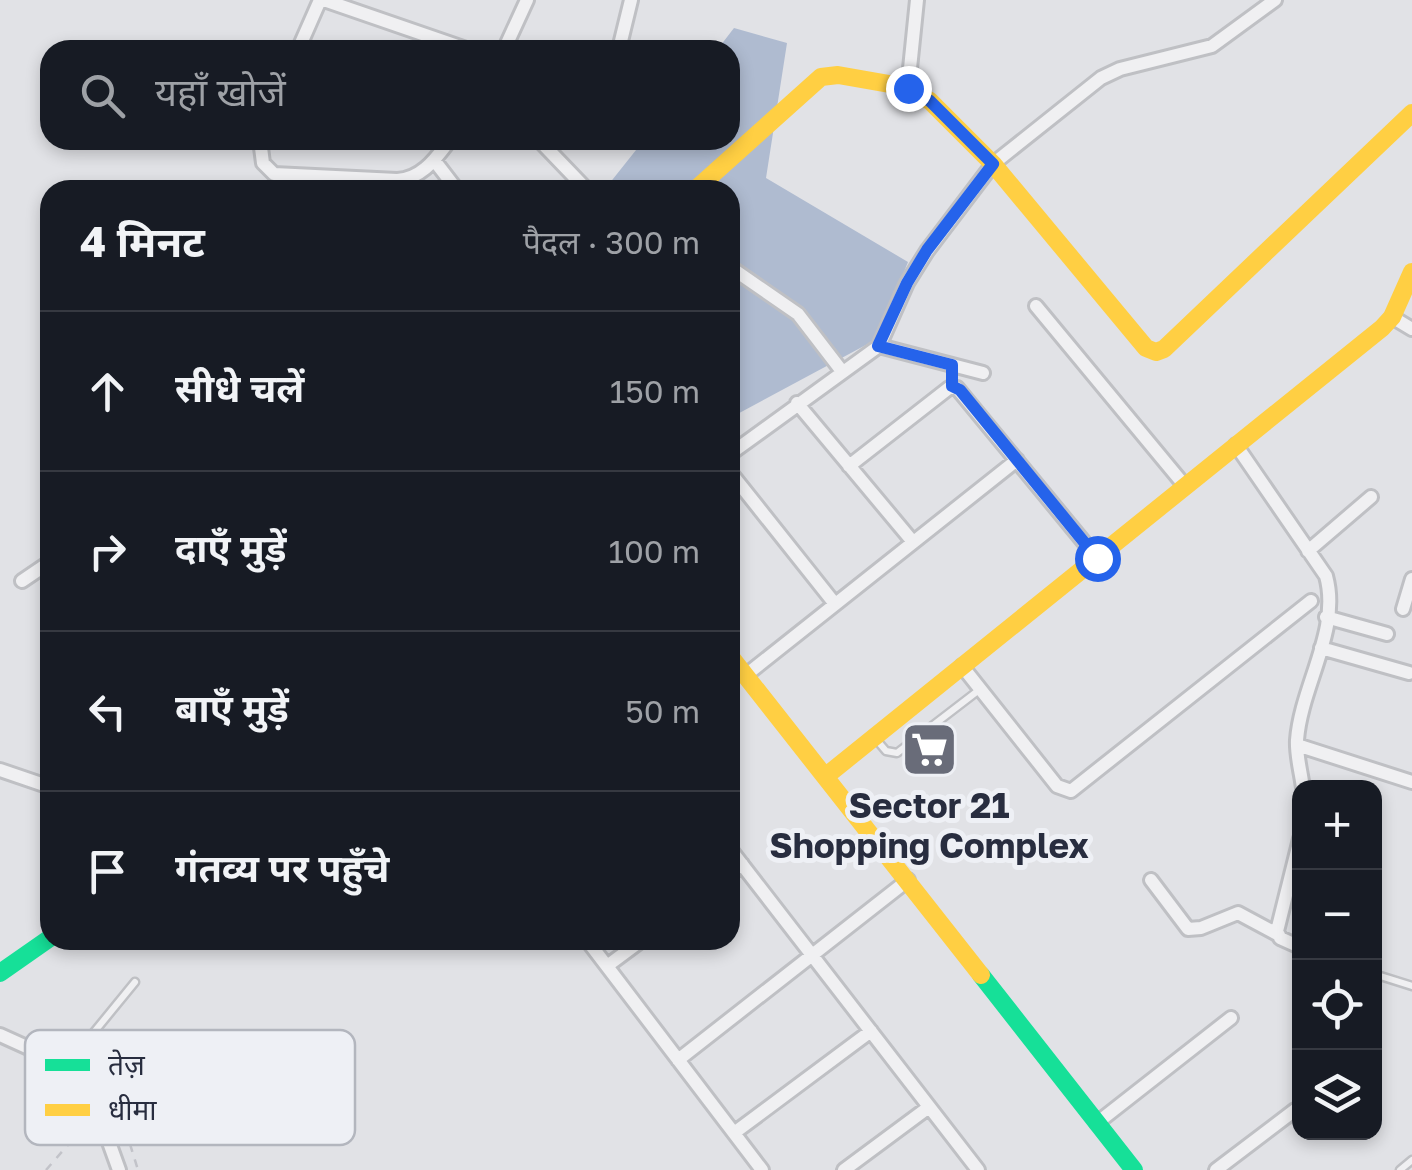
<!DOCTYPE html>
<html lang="hi">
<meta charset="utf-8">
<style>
:root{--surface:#171b24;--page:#20242c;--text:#f1f3f6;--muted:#9ea1a6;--line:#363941}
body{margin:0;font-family:"Golos Text","Noto Sans Devanagari",sans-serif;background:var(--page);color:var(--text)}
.controls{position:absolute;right:30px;bottom:30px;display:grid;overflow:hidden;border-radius:20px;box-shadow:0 5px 15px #0003}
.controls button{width:90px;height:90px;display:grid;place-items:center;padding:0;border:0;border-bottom:2px solid var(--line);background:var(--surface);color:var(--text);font:50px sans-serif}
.stop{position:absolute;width:30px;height:30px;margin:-22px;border:8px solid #2563eb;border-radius:50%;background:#fff}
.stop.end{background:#2563eb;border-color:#fff;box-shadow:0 2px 10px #0008}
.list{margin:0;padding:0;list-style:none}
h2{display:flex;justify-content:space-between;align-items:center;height:130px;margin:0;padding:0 40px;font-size:42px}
h2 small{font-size:32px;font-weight:400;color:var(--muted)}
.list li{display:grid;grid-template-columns:65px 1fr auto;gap:30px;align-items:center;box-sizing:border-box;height:160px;padding:0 40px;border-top:2px solid var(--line)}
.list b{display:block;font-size:38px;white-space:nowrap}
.list em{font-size:32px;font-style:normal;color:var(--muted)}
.icon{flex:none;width:55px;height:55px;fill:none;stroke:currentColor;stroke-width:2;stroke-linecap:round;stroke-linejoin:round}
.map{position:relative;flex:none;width:1412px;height:1170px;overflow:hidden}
.search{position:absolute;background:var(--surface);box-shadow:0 5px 15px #0003;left:40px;top:40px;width:700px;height:110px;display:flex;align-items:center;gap:25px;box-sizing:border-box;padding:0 35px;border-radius:30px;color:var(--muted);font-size:38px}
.panel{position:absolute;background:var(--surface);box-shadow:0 5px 15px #0003;left:40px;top:180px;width:700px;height:770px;border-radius:30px}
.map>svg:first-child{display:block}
.water{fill:#afbbd0}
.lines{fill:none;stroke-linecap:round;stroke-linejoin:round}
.lane-casing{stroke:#bfc0c4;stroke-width:11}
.street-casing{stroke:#bfc0c4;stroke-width:18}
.path{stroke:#c2c3c9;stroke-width:2.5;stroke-dasharray:8 8;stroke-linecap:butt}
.lane{stroke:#f0f0f2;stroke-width:6}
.street{stroke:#f0f0f2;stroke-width:12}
.fast{stroke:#16e098;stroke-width:18}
.slow{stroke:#ffcf43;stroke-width:18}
.route{stroke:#2563eb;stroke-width:12}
.labels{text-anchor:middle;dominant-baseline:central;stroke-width:10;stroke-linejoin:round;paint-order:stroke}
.poi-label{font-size:35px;font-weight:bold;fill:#282d3f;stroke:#eef0f5}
.key{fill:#eef0f5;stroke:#b3b6be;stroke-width:2.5}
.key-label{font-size:28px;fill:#282d3f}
</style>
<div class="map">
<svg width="1412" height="1170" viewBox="0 0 1412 1170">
<rect width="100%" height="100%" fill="#e1e2e6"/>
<path class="water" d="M734,28L787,43L766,178L908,262L877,339L730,418V190L605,189L644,140H730V50H717Z"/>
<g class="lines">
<defs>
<path id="lane" d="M875,738L886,751L897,753L979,690
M1374,974L1412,986
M68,1064L135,982
M1400,1170L1412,1160"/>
<path id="street" d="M324,0L469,50
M621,41L631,0
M298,50L320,0
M504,50L527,0
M908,88L917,0
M260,140L263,163L274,174L397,180C422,179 436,158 450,140
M539,140L587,190
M434,160L457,190
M730,267L798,314L841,370
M1036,306L1185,486
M1392,317L1412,329
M879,346L983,373
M797,403L913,542
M1236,445L1326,576C1341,630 1301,686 1297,740C1296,755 1301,772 1303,788
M730,454L879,346L907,283L927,251L993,164L1101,78L1120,69L1212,46L1275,0
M849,466L949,388H957L1097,558
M730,472L835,604
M1308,551L1371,497
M22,581L50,562
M1403,609L1412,579
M1326,617L1387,634
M1321,648L1409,673
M962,666L1057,786L1071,791L1311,601
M746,675L1017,460
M1297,745L1412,782
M0,770L50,787
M1300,839L1277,931L1280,938L1300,947
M730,849L978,1170
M730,874L742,864
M1151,880L1188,929L1201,928L1238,913L1279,935
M587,940L762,1170
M607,966L642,940
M0,1035L84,1073L119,1170
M678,1060L908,880
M1097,1123L1231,1018
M734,1133L871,1031
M844,1170L929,1107
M1216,1170L1295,1110"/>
</defs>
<use href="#lane" class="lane-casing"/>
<use href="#street" class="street-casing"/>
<path class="path" d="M128,1099L121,1115L138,1170
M46,1170L88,1122"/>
<use href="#lane" class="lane"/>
<use href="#street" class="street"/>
<path class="fast" d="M0,973L50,938
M981,975L1134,1170"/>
<path class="slow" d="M695,190L821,77L838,75L895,85L908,88L930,101L993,164L1146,348L1156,352L1164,349L1412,113
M730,656L981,975
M826,776L1382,328L1392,317L1412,272"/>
</g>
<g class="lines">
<path class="route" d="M908,88L930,101L993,164L927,250L907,283L878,346L952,365V386L960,390L1097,558"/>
</g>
<defs>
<symbol id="supermarket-square" viewBox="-11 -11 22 22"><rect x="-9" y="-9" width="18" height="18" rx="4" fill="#696c79" stroke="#eef0f5"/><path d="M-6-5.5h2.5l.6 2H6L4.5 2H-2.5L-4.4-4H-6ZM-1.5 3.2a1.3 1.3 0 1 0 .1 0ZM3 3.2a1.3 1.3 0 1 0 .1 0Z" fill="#fff"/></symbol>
</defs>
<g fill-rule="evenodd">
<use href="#supermarket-square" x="898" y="718" width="63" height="63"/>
</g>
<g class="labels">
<g class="poi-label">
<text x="929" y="805">Sector 21<tspan x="929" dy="40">Shopping Complex</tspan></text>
</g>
</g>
<rect x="25" y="1030" width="330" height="115" rx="15" class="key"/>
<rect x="45" y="1059" width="45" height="12" fill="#16e098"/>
<rect x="45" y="1104" width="45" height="12" fill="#ffcf43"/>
<g class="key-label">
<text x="108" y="1075">तेज़</text>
<text x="108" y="1120">धीमा</text>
</g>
</svg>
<div class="controls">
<button>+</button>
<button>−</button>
<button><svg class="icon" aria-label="locate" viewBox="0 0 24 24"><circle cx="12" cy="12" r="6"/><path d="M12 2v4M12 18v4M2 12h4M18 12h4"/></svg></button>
<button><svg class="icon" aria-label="layers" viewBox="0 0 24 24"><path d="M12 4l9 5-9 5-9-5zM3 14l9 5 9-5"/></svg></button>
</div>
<div class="stop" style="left:1097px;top:558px"></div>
<div class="stop end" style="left:908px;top:88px"></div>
<div class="search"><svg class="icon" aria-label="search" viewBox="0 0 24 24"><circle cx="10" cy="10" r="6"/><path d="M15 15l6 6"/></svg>यहाँ खोजें</div>
<section class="panel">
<h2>4 मिनट<small>पैदल · 300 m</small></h2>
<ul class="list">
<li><svg class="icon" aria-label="ahead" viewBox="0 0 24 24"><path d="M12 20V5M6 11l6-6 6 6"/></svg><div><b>सीधे चलें</b></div><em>150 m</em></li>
<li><svg class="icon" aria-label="right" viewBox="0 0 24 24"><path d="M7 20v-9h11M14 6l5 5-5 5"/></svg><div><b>दाएँ मुड़ें</b></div><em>100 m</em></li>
<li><svg class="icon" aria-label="left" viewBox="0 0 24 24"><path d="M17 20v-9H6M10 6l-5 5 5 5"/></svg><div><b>बाएँ मुड़ें</b></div><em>50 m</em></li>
<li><svg class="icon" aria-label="arrive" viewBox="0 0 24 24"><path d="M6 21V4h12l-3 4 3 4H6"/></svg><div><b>गंतव्य पर पहुँचे</b></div></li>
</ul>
</section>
</div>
